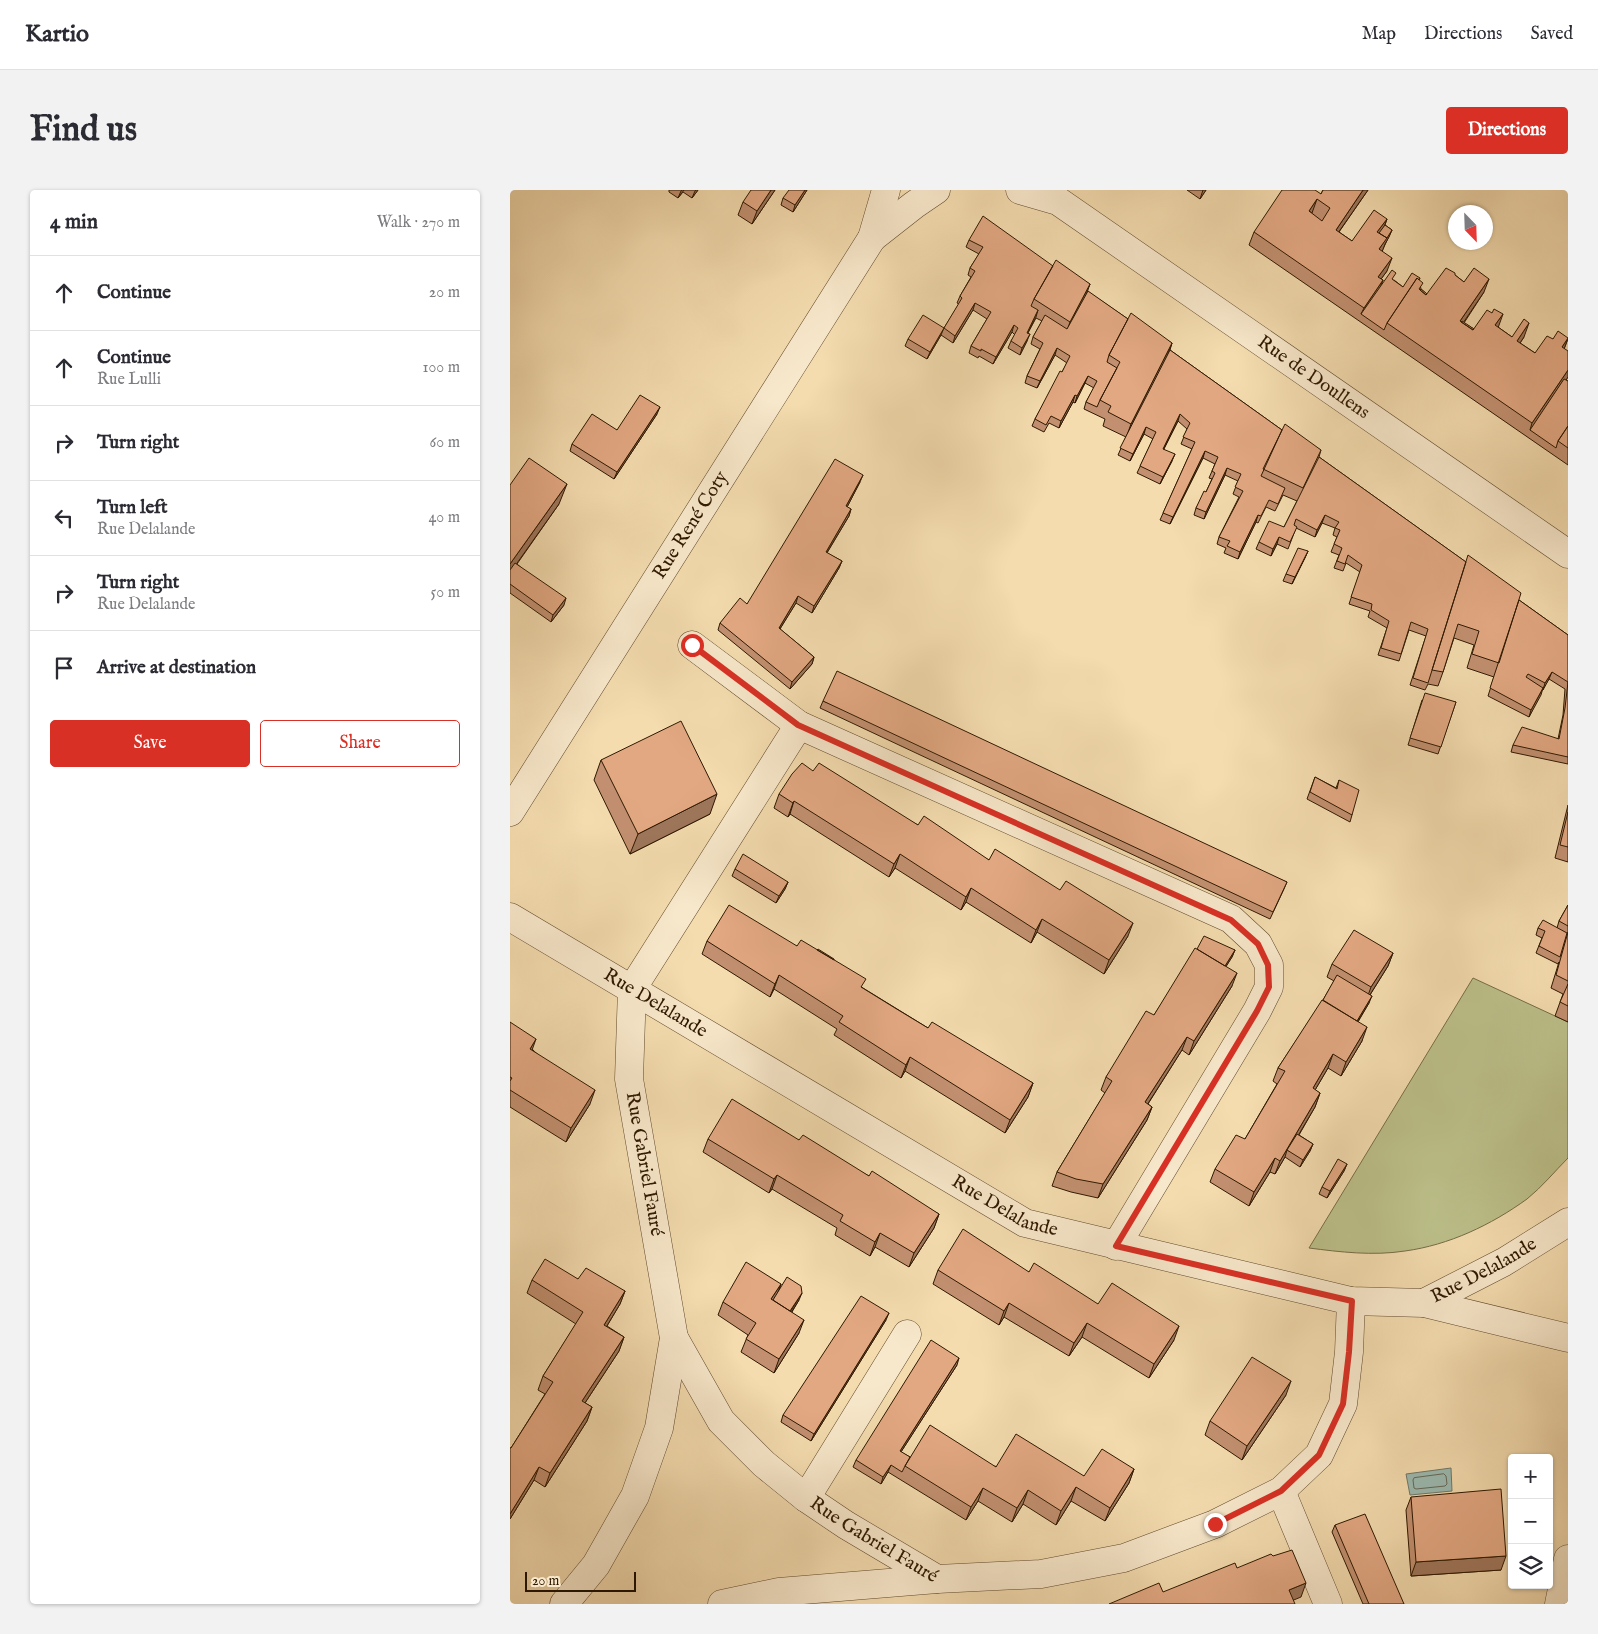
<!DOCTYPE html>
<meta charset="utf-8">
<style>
:root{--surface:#fff;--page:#f2f2f3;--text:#2b2b33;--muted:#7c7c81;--line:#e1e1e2;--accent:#d93025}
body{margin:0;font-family:"IM FELL English",serif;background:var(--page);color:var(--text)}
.controls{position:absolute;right:15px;bottom:15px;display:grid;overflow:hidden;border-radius:5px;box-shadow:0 1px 4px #0004}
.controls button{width:45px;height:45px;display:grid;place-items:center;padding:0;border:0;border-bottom:1px solid var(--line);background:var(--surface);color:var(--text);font:25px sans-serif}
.compass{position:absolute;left:938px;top:15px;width:45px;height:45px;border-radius:50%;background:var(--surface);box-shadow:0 1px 4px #0004;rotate:157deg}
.scale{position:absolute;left:15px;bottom:12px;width:111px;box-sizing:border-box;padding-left:5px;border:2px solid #2f1800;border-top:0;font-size:14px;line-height:18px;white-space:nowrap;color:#2f1800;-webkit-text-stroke:4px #f8e8cb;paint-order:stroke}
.stop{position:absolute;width:15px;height:15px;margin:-11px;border:4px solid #d93025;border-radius:50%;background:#fff}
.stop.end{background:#d93025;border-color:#fff;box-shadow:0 1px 5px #0008}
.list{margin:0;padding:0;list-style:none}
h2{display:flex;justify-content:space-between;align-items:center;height:65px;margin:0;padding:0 20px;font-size:21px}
h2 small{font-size:16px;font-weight:400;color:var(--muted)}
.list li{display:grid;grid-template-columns:32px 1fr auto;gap:15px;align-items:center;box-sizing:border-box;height:75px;padding:0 20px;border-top:1px solid var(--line)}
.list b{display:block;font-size:19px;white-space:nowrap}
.list p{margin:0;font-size:16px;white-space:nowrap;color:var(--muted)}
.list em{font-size:16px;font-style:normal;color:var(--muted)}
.actions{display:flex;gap:10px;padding:15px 20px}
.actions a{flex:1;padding:11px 0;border:1px solid var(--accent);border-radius:5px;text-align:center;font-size:18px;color:var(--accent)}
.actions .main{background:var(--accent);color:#fff}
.icon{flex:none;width:28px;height:28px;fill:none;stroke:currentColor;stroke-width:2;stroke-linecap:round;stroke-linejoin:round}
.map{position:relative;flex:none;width:1058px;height:1414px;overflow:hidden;border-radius:5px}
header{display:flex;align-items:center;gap:30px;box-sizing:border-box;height:70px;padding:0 25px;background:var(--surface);border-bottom:1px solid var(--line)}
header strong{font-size:24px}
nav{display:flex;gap:28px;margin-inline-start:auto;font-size:18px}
.intro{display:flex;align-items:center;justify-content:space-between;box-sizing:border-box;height:120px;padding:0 30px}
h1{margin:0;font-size:35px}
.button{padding:12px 22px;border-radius:5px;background:var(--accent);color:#fff;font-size:18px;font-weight:700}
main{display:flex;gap:30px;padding:0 30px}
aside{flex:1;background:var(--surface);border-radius:5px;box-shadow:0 1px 4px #0004}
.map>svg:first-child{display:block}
.green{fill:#bcc08a;stroke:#766c45}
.water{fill:#9cbab0;stroke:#70796a}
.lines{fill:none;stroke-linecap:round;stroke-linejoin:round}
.shore{stroke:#666958;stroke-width:1}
.minor-casing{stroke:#60492c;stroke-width:29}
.minor{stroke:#f8e8cb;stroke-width:28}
.wall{fill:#c29070;stroke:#2f1800}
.shaded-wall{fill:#9e765b;stroke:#2f1800}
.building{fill:#e2a882;stroke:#2f1800;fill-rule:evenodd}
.route{stroke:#d93025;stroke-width:6}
.labels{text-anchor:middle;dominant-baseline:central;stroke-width:4;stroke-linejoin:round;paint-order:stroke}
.street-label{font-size:19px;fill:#2f1800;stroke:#f8e8cb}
</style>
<header>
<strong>Kartio</strong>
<nav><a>Map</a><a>Directions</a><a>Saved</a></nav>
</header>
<div class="intro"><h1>Find us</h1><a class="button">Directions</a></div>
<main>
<aside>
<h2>4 min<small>Walk · 270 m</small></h2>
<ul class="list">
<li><svg class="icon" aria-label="ahead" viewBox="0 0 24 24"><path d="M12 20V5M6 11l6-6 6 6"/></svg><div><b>Continue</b></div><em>20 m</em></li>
<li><svg class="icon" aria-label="ahead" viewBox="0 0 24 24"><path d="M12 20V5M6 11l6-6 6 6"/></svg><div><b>Continue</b><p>Rue Lulli</p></div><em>100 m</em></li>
<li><svg class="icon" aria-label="right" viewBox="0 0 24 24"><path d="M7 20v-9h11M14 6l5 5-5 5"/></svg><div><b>Turn right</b></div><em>60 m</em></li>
<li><svg class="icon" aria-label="left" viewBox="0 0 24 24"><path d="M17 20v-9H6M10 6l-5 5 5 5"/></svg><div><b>Turn left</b><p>Rue Delalande</p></div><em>40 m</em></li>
<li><svg class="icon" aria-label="right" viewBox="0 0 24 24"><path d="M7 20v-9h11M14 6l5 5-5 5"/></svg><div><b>Turn right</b><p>Rue Delalande</p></div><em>50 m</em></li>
<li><svg class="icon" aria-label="arrive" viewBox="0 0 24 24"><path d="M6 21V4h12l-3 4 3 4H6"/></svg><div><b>Arrive at destination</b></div></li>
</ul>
<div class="actions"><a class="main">Save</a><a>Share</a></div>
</aside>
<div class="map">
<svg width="1058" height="1414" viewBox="0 0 1058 1414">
<rect width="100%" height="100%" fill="#f4dcaf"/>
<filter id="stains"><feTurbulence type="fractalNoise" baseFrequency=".004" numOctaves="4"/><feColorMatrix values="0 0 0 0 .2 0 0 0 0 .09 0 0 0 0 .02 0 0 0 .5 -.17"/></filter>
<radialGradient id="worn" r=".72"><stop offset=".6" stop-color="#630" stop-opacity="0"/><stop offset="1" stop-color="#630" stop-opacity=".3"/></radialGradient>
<path class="green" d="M963,788L1058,832V968C1045,981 1032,997 1017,1009C981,1035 939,1055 895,1061C863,1066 830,1062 799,1058Z"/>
<path class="water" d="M941,1278L942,1301L900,1305L896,1284Z"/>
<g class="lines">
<path class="shore" d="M934,1284L936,1286L937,1294L935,1296L906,1299L904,1298L903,1290L904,1288Z"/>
<defs>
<g id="minor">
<path id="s1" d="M510,0L548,11L1058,364"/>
<path d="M362,48L404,15L426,0"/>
<path d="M182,455L289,535L721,729L748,754L759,775V797L747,821L606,1056"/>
<path id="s2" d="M0,622L362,48L376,0"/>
<path id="s3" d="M0,727L515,1033L841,1111L914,1113L1058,1148"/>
<path id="s4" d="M914,1113L994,1072L1058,1032"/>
<path id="s5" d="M164,1148L211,1231L254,1274L296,1308L336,1335L427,1389"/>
<path d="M771,1301L818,1414"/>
<path d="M296,1308L397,1144"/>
<path d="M54,1414L86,1375L125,1306L149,1238L164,1148L119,889L122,799L289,535"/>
<path d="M212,1414L269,1402L427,1389L531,1384L614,1368L705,1334L771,1301L809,1265L833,1214L839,1162L841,1111"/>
<path d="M1049,1414L1058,1369"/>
</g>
</defs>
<use href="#minor" class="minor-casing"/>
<use href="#minor" class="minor"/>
</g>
<path class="wall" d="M159,0H188L182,8L173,2L168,8L159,2Z
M265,0L242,34L228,25L233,12Z
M297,0L283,22L271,15L273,8Z
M677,0H696L690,9Z
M813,0H858L829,42L842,51L877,29L875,35L882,40L872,61L877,81L871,89L873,90L870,97L884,90L893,97L910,88L909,90L911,99L917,104L945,85L954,92L974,102L954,133L964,139L988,137L1002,147H1014L1010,153L1025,163L1043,149H1058L1054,159L1058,187L1056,190L1058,191V275L739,55L744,42L811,4Z
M459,50L543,76L580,94L577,101L618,129L662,153L660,160L772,240L811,260L809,267L1058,445V574L1001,562L1003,555L1048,549L1053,525L1055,499L1039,489L1032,500L1019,527L978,506L984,487L957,478L964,455L944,448L933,482L928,496L918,494L915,500L900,495L916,446L899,440L889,471L868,465L877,438L858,427L860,421L839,414L850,382L836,373L833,381L824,378L829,365L821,362L827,347L823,345L825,338L812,333L805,347L786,338L778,359L767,354L761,366L746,359L749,352L774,337L787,311L773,305L765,321L756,317L748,333L746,332L728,369L714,363L716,358L707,354L709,347L729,307L723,304L728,291L715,285L694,329L684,325L686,318L696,302L702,289L699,288L705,274L693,268L660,334L650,330L682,259L671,254L677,239L668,231L654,259L662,271L650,294L627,283L643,249L634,244L620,271L608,265L616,247L593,236L595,229L574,219L576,212L584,198L575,193L565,213L563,212L549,238L539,233L534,242L522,236L525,229L552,182L557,173L545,165L527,198L515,193L517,186L530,159L521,154L523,147L532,131L526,128L518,143L517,151L510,165L498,158L501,151L505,145L502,142L483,174L469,166L468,168L459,163L461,156L477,129L463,120L443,153L431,145L417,169L395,156L398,149L434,138L449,114L447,113L450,106L461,87L458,85L460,78L469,64L456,57Z
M147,224L104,289L60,261L62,254L107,240Z
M350,292L337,317L341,319L339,326L317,363L332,371L329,378L302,423L286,413L270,439L304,467L302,474L280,499L208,440L210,433L237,414Z
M0,295L49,314L7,374L54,415L41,432L0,403Z
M798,361L782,394L773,391L776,384Z
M912,510L946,512L928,564L898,555Z
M313,511L777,692L774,699L760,729L310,518Z
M91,570L200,624L120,664L84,590Z
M303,581L408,635L479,670L618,746L594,784L527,742L521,753L456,712L451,720L385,678L379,687L280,624L278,627L264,618L269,604Z
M805,587L826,598L829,590L842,625L840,632L797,609Z
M1058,615V672L1045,668Z
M225,679L278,692L275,699L266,713L222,686Z
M1058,715V832L1045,826L1053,804L1041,798L1049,772L1048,774L1026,763L1032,748L1026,745L1028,738H1047L1049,731Z
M197,751L287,756L324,770L353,798L418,838L523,893L518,907L495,943L395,881L391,888L324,845L327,839L264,799L260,807L192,764Z
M687,759L725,760L722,767L716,776L722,796L679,865L672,860L638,914L642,917L637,930L588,1008L561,1002L542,996L547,982L595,903L591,900L596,887L644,825Z
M883,763L878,776L860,805L859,813L848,832L852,851L831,886L818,878L805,900L810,903L805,917L789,945L803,954L800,961L790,977L775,967L765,984L760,982L739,1016L700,992L705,979L735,949L767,894L763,891L768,878L813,810L824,791L817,787L822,774Z
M0,832L23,860L80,914L56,952L0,917Z
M198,949L289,950L359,986L429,1024L424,1038L399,1077L365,1057L360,1066L325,1045L327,1038L262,999L259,1003L193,962Z
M837,974L834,981L817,1008L809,1004L812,997Z
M428,1080L519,1082L664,1150L639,1188L572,1147L559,1166L494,1127L489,1135L423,1094Z
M68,1089L115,1101L110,1114L97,1136L114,1147L109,1161L75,1213L82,1217L77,1231L35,1297L24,1290L0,1329V1258H1L35,1204L28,1200L33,1186L66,1134L17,1103L22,1090Z
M271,1094L268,1102L289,1110L282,1122L289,1143L264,1183L231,1162L238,1145L208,1125L213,1112Z
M376,1130L301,1251L271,1232L273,1225Z
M447,1175L391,1262L400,1267L574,1286L624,1279L619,1293L595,1331L561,1311L546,1335L513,1314L502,1332L468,1311L456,1330L378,1282L371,1294L343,1277L346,1270Z
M776,1205L732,1270L695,1245L700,1231Z
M901,1307L991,1380L901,1386L896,1320Z
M825,1335L894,1414H853L822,1342Z"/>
<path class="shaded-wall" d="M172,0H174L168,8L171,1Z
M186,0H188L182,8L185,1Z
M261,0H265L242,34L247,21Z
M295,0H297L283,22L285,15Z
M693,0H696L690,9Z
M853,0H858L821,53L826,40Z
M807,9L802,23L799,21Z
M877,29L872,42L865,49L867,42Z
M882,40L879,47L875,54L872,62L869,59Z
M882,68L877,81L863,100L868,87Z
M979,89L974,102L949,139L950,131Z
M873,90L868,104L851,124L854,118Z
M580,94L575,108L555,146L560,132Z
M465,113L463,120L443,153L445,146Z
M528,120L526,127L514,150L517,143Z
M993,124L988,138L985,135Z
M1019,133L1014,147L1002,165L1007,151Z
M504,135L502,142L483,174L486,167Z
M434,138L431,145L417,169L420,162Z
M520,144L517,151L510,165L512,158Z
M1058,148L1053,162L1052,157Z
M662,153L657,167L616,248L621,234Z
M547,158L545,165L527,198L530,191Z
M1058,180V187L1021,241L1020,240L1022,233Z
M578,186L575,193L565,213L567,206Z
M565,205L563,212L549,238L551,231Z
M150,217L147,224L104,289L107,282Z
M670,224L668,231L650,266L653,259Z
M636,237L634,244L620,271L623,264Z
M695,261L693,268L660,334L663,327Z
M665,264L662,271L650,294L653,287Z
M717,278L715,285L694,329L696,322Z
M353,285L350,292L334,323L336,316Z
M57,294L49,314L0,383V374Z
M341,319L339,326L313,369L316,362Z
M748,325L746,332L728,369L730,362Z
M815,325L812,333L805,347L807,340Z
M769,347L767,354L761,366L763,359Z
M798,361L795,368L782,394L785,387Z
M332,371L329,378L302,423L304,416Z
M288,406L286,413L266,445L269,438Z
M56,408L54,415L41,432L43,425Z
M304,467L302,474L280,499L282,492Z
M1042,482L1039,489L1033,500L1035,493Z
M1033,498L1031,505L1019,527L1021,520Z
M207,604L200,624L120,664L128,644Z
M284,611L280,624L278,627L283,613Z
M390,664L385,678L379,687L384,674Z
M278,692L275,699L266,713L269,706Z
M461,698L456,712L451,720L456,707Z
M532,729L527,742L521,753L526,740Z
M623,733L618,746L594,784L599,770Z
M725,760L722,767L709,788L712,781Z
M883,763L878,776L856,811L861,797Z
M727,783L722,796L679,865L684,851Z
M269,785L264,799L260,807L265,794Z
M862,806L859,813L840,844L843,837Z
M857,837L852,851L831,886L836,872Z
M677,847L672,860L630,926L635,912Z
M26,849L21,863L20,859Z
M823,864L818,878L798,912L803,898Z
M400,867L395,881L391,888L396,875Z
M523,893L518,907L495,943L500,930Z
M85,900L80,914L56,952L61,938Z
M810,903L805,917L779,961L777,960L775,967L765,984L770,971Z
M642,917L637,930L588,1008L593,994Z
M803,954L800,961L790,977L793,970Z
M765,968L760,982L739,1016L744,1002Z
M837,974L834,981L817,1008L820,1001Z
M267,985L262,999L259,1003L264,989Z
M429,1024L424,1038L399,1077L404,1063Z
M370,1043L365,1057L360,1066L365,1052Z
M271,1094L266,1108L259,1116L261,1109Z
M115,1101L110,1114L89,1149L94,1135Z
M292,1103L289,1110L274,1134L277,1127Z
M499,1113L494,1127L489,1135L494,1121Z
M379,1123L376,1130L301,1251L304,1244Z
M294,1130L289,1143L264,1183L269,1169Z
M577,1133L572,1147L559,1166L564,1153Z
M669,1136L664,1150L639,1188L644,1174Z
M114,1147L109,1161L67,1225L72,1211Z
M449,1168L447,1175L387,1268L390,1261Z
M781,1191L776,1205L732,1270L737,1256Z
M82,1217L77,1231L35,1297L40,1283Z
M381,1275L378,1282L371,1294L373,1287Z
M29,1277L24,1290L0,1329V1324Z
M624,1279L619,1293L595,1331L600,1318Z
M566,1297L561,1311L546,1335L551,1321Z
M473,1298L468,1311L456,1330L461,1317Z
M518,1300L513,1314L502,1332L507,1318Z
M996,1366L991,1380L901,1386L906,1372Z
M796,1393L791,1407L774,1414L779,1400Z"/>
<path class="building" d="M241,0H261L247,21L233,12Z
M279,0H295L285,15L273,8Z
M772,0H805L811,4L813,0H853L826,40L842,51L864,20L877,29L867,42L877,48L869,59L882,68L868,87L873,90L854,118L744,42ZM807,9L820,18L812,31L799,21Z
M473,26L543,76L524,109L521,116L528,120L517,143L520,144L512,158L501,151L508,138L504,135L486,167L471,159V161L461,156L481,122L465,113L445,146L434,138L420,162L398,149L413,125L434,138L452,108L450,106L465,81L460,78L473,57L459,50Z
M875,35L882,40L877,48L869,43Z
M546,70L580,94L560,132L524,109Z
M936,78L945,83V85L954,92L964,78L979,89L950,131L963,140L977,120L982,123L984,119L993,124L985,135L1002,147L1014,129L1019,133L1007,151L1025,163L1037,146L1043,149L1048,141L1058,148L1052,157L1058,161V180L1022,233L877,133L907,88L913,93L909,99L916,105Z
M882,80L886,83L882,89L893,97L902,83L910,88L909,90L907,88L877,133L874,140L851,124Z
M911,99L917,104L916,105L910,100Z
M578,101L618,129L599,165L597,172L607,178L590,210L587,217L576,212L587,191L578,186L567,206L565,205L551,231L541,226L536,235L525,229L550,181L552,182L560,166L547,158L530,191L517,186L533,153L523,147L535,125L557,139Z
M621,123L662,153L621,234L598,222L601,216L590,210L610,172L599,165Z
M952,131L964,139L963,140L951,132Z
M660,160L772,240L751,286L775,298L768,314L759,310L751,326L748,325L730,362L717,356L720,351L709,347L733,301L725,297L731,284L717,278L696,322L686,318L694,301L696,302L705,283L702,281L708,267L695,261L663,327L653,323L685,252L673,247L680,233L670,224L653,259L665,264L653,287L630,276L646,242L636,237L623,264L610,258Z
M1054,189L1058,191V236L1048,251L1046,258L1020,240Z
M130,205L150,217L107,282L62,254L82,224L107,240Z
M775,234L811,260L793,298L753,279Z
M1058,236V258L1048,251Z
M809,267L956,372L918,493L903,488L918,439L901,432L891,464L871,458L879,431L861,420L862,414L841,407L852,375L838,365L835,374L827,371L832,358L824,354L830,340L825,338L829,332L815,325L807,340L786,329L784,335L787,337L780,352L769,347L763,359L749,352L759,331L774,337Z
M19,268L57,294L0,374V295Z
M325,269L353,285L336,316L341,319L316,362L332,371L304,416L288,406L269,438L304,467L282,492L210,433L230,408L237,414Z
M788,358L798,361L785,387L776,384Z
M958,365L1011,403L989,473L962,464L969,441L948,434L933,482L922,480Z
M5,373L56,408L43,425L0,394V380Z
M1009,410L1058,445V567L1003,555L1012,537L1049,549L1055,518L1058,492L1042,482L1035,493L1018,484L1016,487L1033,498L1021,520L980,498Z
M327,481L777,692L763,722L313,511Z
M915,503L946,512L931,557L900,548Z
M171,531L207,604L128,644L91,570Z
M292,573L303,581L309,573L408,635L414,626L479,670L485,659L550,700L556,691L623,733L599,770L532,729L526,740L461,698L456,707L390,664L384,674L284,611L283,613L269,604L282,584Z
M805,587L827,599L829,590L849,600L842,625L800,602Z
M1058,622V657L1050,655Z
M233,664L278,692L269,706L225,679Z
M219,715L287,756L291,750L356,789L351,797L385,818L418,838L422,832L523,893L500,930L400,867L396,875L329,832L333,826L269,785L265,794L197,751Z
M1058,715V736L1049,731Z
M1033,730L1057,743L1050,767L1029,756L1035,741L1028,738Z
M844,740L883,763L861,797L822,774Z
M1058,742V791L1046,785Z
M694,746L725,760L715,776L687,759Z
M685,758L727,783L684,851L677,847L635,912L642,917L593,994L566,989L547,982L602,891L596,887L636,821L644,825Z
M308,759L324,769V770L307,760Z
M827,785L862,806L847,831L813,810Z
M1058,794V816L1050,812Z
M812,810L857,837L836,872L823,864L803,898L810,903L770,971L765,968L744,1002L705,979L726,945L735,949L775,881L768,878Z
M0,832L26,849L20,859L85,900L61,938L0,900V891L2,888L0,887Z
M222,909L289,950L293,945L359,986L362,981L429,1024L404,1063L370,1043L365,1052L330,1031L333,1025L267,985L264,989L198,949Z
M787,944L803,954L793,970L777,960Z
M828,969L837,974L820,1001L812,997Z
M453,1039L519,1082L524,1073L588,1114L602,1093L669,1136L644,1174L577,1133L564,1153L499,1113L494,1121L428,1080Z
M35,1069L68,1089L76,1078L115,1101L94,1135L114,1147L72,1211L82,1217L40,1283L29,1277L0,1324V1258H1L43,1192L33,1186L73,1122L22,1090Z
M236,1072L271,1094L261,1109L294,1130L269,1169L236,1149L246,1133L213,1112Z
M277,1087L291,1096L292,1103L280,1121L263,1110Z
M351,1106L379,1123L304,1244L273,1225Z
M421,1150L449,1168L390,1261L400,1267L395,1276L392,1282L381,1275L373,1287L346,1270Z
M742,1167L781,1191L737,1256L700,1231Z
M420,1235L486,1277L506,1244L574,1286L592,1259L624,1279L600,1318L566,1297L551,1321L518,1300L507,1318L473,1298L461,1317L395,1276Z
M991,1299L996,1366L906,1372L901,1307Z
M855,1324L894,1414H859L825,1335Z
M782,1360L796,1393L779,1400L785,1414H599L649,1393L653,1402L725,1373L727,1378L761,1364L763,1366Z"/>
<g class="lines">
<path class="route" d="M182,455L288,535L721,730L748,754L758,775L759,797L747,821L606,1056L842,1111L839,1162L833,1214L809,1265L771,1301L705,1334"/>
</g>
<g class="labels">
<g class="street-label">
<text stroke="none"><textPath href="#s1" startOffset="350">Rue de Doullens</textPath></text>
<text stroke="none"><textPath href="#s2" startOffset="339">Rue René Coty</textPath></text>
<text stroke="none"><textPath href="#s3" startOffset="169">Rue Delalande</textPath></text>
<text transform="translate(134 974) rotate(80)">Rue Gabriel Fauré</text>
<text stroke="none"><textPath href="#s3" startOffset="574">Rue Delalande</textPath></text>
<text stroke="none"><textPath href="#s4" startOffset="68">Rue Delalande</textPath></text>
<text stroke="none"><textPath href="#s5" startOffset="290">Rue Gabriel Fauré</textPath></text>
</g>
</g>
<rect width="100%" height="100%" filter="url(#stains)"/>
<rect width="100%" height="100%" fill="url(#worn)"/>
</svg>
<div class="controls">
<button>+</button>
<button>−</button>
<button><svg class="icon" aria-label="layers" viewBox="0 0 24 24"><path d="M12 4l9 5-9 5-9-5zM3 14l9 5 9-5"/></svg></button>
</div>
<svg class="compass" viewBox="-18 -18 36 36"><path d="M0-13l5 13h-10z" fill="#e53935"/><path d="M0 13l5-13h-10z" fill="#7c7c81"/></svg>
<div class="scale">20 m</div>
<div class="stop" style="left:182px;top:455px"></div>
<div class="stop end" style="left:705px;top:1334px"></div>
</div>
</main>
